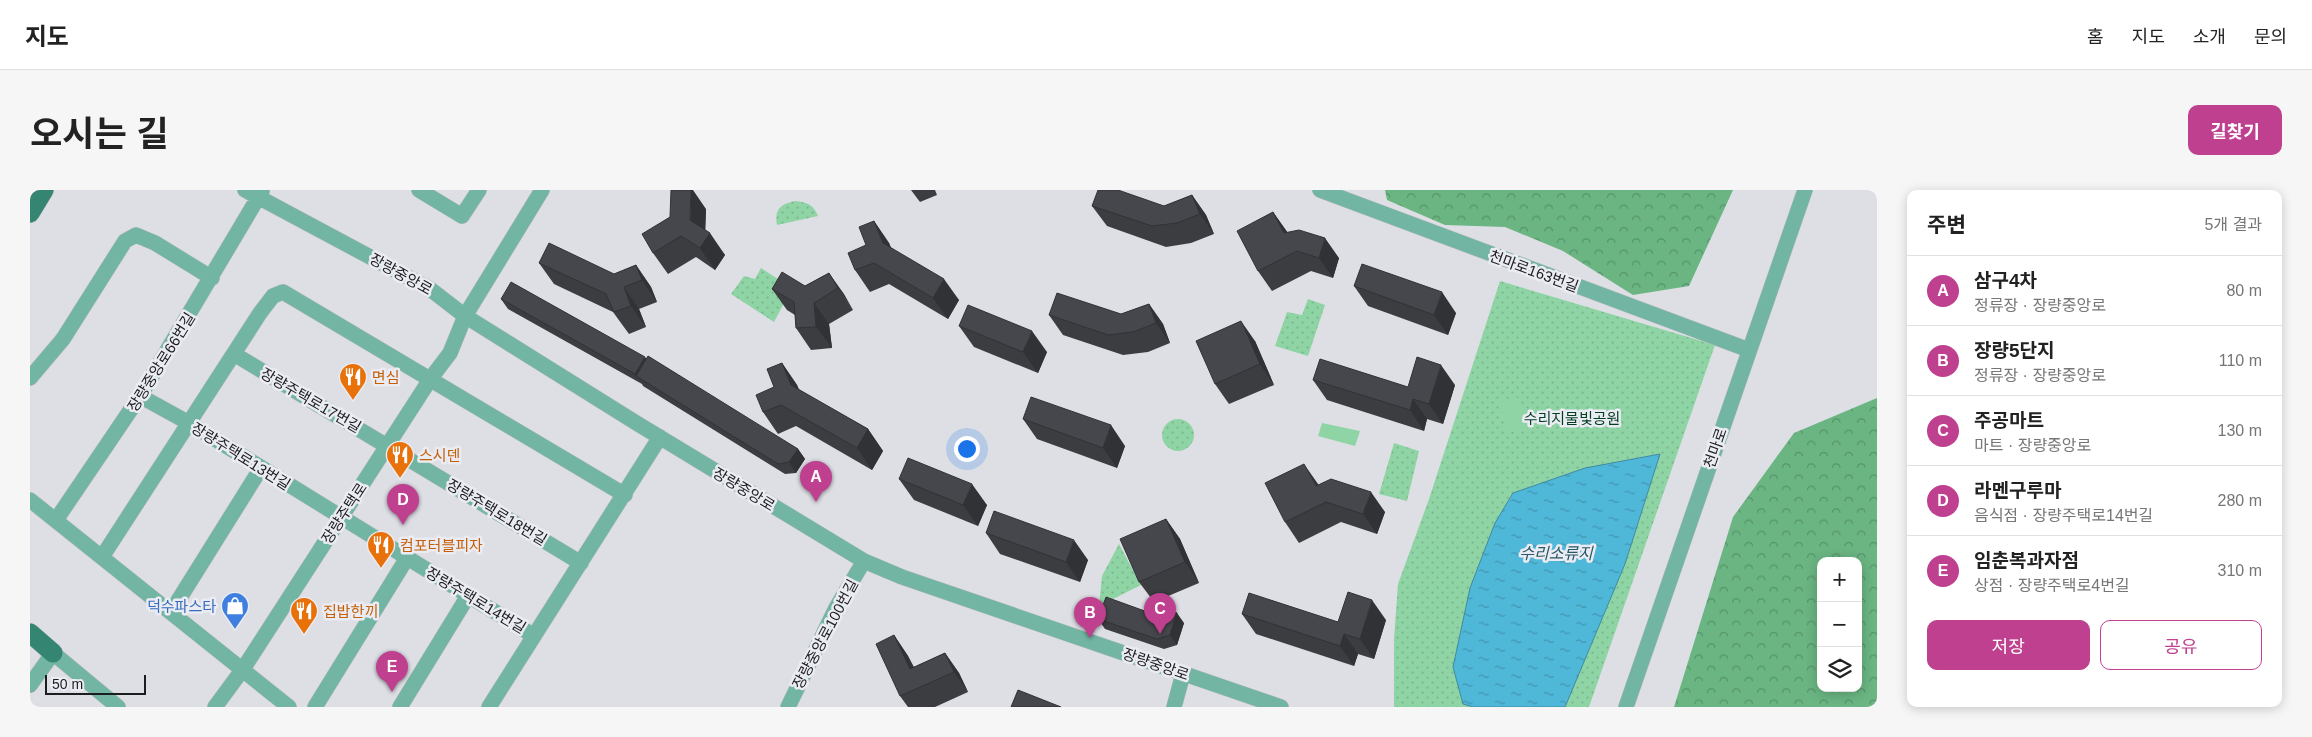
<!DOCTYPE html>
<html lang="ko">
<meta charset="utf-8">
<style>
:root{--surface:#fff;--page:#f6f6f6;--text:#222;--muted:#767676;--line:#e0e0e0;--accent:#be408f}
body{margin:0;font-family:Arial,"Noto Sans KR",sans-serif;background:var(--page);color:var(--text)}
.controls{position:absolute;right:15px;bottom:15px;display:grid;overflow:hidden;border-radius:10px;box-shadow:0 2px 12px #0003}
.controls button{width:45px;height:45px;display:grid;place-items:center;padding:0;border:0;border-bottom:1px solid var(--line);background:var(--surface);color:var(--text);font:25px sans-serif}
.scale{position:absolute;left:15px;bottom:12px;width:101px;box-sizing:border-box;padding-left:5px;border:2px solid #1c1d1f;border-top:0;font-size:14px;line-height:18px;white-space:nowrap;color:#1c1d1f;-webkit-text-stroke:4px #ebecf3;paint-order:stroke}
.you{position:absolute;left:936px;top:258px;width:18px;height:18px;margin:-12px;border:4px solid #fff;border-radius:50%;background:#1a73e8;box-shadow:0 0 0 8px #1a73e833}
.badge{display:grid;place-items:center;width:32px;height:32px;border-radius:50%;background:var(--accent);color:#fff;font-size:16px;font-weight:700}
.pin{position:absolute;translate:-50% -41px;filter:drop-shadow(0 1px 2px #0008)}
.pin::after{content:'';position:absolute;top:26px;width:18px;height:15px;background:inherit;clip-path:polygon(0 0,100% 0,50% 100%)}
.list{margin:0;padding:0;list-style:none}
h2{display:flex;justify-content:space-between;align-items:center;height:65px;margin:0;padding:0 20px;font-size:21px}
h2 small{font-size:16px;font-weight:400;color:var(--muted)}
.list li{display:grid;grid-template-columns:32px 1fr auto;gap:15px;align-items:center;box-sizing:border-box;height:70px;padding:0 20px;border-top:1px solid var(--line)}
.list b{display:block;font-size:19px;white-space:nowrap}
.list p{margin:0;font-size:16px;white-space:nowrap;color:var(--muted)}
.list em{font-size:16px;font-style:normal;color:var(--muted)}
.actions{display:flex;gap:10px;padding:15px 20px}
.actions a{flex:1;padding:11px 0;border:1px solid var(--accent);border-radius:10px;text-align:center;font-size:18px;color:var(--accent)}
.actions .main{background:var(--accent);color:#fff}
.icon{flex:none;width:28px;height:28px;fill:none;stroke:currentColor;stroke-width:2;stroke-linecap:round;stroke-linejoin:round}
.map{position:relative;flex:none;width:1847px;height:517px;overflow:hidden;border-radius:10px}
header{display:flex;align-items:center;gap:30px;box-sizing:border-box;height:70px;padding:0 25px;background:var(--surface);border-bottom:1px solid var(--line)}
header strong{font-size:24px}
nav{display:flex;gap:28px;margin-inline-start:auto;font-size:18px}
.intro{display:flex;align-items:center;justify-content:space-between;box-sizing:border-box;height:120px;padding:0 30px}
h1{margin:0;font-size:35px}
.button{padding:12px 22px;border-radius:10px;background:var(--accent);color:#fff;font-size:18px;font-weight:700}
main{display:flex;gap:30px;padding:0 30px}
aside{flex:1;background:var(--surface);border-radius:10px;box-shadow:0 2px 12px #0003}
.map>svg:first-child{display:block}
.green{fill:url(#green-dots)}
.forest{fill:url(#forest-crowns);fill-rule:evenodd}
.pitch{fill:#8fd4a4}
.water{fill:url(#water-ripples);stroke:#408aa1}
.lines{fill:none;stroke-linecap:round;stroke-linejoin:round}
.minor-casing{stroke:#bbbcc1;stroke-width:16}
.major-casing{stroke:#bbbcc1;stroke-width:20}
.minor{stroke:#71b5a2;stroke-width:15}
.major{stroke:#348571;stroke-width:19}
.wall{fill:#3c3d41}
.shaded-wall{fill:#313235}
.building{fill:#46474c;stroke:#313235}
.labels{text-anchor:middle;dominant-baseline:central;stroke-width:5;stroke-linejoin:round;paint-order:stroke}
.street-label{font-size:15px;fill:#1c1d1f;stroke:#ebecf3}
.food-label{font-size:15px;fill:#c56008;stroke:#ebecf3;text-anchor:start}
.park-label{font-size:15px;fill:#013f1f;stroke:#ebecf3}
.shop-label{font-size:15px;fill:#366cbe;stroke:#ebecf3;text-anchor:end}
.water-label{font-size:16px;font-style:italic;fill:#2b5866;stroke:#ebecf3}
</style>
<header>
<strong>지도</strong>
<nav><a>홈</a><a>지도</a><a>소개</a><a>문의</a></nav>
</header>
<div class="intro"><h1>오시는 길</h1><a class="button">길찾기</a></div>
<main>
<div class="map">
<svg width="1847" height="517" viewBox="0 0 1847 517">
<defs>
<pattern id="green-dots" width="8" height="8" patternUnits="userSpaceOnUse" patternTransform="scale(1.25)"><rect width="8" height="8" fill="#8fd4a4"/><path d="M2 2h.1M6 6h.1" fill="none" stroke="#7bb68d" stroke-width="1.8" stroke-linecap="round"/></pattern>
<pattern id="forest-crowns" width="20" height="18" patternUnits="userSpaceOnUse" patternTransform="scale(1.25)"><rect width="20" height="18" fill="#6ab582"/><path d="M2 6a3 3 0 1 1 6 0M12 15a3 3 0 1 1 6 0" fill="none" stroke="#56936a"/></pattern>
<pattern id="water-ripples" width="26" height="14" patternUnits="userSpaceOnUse" patternTransform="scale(1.25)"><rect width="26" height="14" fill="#4fb8d9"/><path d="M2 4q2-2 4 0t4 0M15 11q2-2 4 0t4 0" fill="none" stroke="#4195af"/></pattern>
</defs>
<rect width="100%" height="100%" fill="#dedfe5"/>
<path class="green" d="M765,11C777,12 784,15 788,26L747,35C744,19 751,14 765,11Z
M731,78L762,98L744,132L701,104L714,86L725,89Z
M1470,91L1685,155L1559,517H1364V449L1368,394L1399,309Z
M1278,109L1295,115L1278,166L1245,156L1257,122L1272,125Z
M1132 245a16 16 0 1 1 32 0a16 16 0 1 1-32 0Z
M1364,253L1389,261L1377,311L1349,304Z
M1089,354L1111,395L1069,416L1072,386Z"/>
<path class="forest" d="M1355,0H1703L1659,96L1603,105L1533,61L1475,37L1415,35L1357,10Z
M1847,208V517H1644L1703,327L1764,243ZM1791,371H1828V498H1791Z"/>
<path class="pitch" d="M1489,208L1499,238L1477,243L1469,212Z
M1292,233L1330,241L1325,256L1288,246Z"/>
<path class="water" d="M1630,264L1595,374L1535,517H1443L1433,514L1423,477L1440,398L1465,333L1483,303L1555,278Z"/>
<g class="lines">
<defs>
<path id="minor" d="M215,0L400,99L435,126L608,234L834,371L872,387L1251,517
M389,0L432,26L449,0
M1290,0L1719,160
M204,164L551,373
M0,188L33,149L95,51L106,45L125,53L182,88
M110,206L159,233L504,446
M0,310L259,517
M26,330L110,206L232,1
M72,367L230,123L243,106L253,102L595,305
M141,422L231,278
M0,495L23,463L88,517
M185,517L213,479L401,188L420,163L435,126L512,0
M285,517L377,368
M370,517L438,406
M459,517L630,247
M758,517L806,418L834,371
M1144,517L1153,484
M1596,517L1775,0"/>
<path id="major" d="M0,23L14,0
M0,443L23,463"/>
</defs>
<use href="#minor" class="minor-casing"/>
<use href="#major" class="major-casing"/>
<use href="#minor" class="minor"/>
<use href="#major" class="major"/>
</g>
<path class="wall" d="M881,0H905L907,5L890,12Z
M1162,5L1176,25L1184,44L1161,53L1136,57L1077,36L1062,16H1134Z
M676,19L675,40L695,65L685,80L666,67L638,84L623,63Z
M1243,22L1257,42L1309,68L1303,88L1281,81L1242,101L1228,81Z
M844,31L859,53L861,58L929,110L918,129L859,94L840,102L825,80L836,55Z
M509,73L584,84L606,75L621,97L627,112L609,119L616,137L599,144L583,122L524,94Z
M799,83L823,120L799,134L802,158L781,160L766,138L765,125L757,120L742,99L775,96Z
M1324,96L1426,123L1418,145L1338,116Z
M471,109L616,169L768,259L775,269L766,283L755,284L613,196L612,194L478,119Z
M1119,114L1133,134L1140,153L1118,162L1093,165L1033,145L1019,125L1091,124Z
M929,136L1017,162L1008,183L944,157Z
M1225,151L1244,195L1199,214L1185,194Z
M752,173L767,195L769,200L838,239L853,261L842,280L766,236L748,244L733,222L744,197Z
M1283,190L1378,197L1425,195L1413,234L1397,229L1394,241L1297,210Z
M993,229L1095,256L1087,278L1007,249Z
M869,289L957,315L948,336L884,310Z
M1289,295L1355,322L1347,344L1311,332L1269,353L1255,332Z
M1136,329L1150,349L1169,393L1124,412L1109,392Z
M956,343L1058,370L1050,392L970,364Z
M1123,424L1154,433L1147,455L1134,459L1075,439L1068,429Z
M1212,424L1308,432L1356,430L1344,469L1328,464L1324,476L1226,444Z
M864,445L878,466L884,477L915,463L929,483L938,502L905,517H878L870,506Z"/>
<path class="shaded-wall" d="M661,0H663L676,19L675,50L680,43L695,65L685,80L670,58L660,30Z
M1162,5L1176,25L1184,44L1170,24Z
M1243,22L1258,43L1268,63L1254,43Z
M844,31L859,53L868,74L853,53Z
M1295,48L1309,68L1303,88L1289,68Z
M606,75L621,97L627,112L612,90Z
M799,83L814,104L823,120L808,98Z
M914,89L929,110L918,129L903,108Z
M594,97L609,119L616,137L601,116Z
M1412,102L1426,123L1418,145L1404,125Z
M784,113L799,134L802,158L786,137Z
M1119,114L1133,134L1140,153L1126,133Z
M1211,131L1225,151L1244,195L1230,174Z
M1002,141L1017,162L1008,183L993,162Z
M615,167L622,177L607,186L605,184Z
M752,173L767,195L776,216L761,195Z
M1411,175L1425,195L1413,234L1399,214Z
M1383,209L1397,229L1394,241L1380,220Z
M1081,235L1095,256L1087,278L1073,258Z
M838,239L853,261L842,280L827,258Z
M768,259L775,269L766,283L759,272Z
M1274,274L1288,294L1298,312H1296L1300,316L1286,296Z
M942,294L957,315L948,336L933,315Z
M1341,302L1355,322L1347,344L1333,324Z
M1136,329L1150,349L1169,393L1155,372Z
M1044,350L1058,370L1050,392L1036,372Z
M1342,410L1356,430L1344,469L1330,449Z
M1147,423L1154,433L1147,455L1140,445Z
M1314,444L1328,464L1324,476L1310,456Z
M864,445L878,466L892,496L880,479Z
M915,463L929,483L938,502L924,482Z"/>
<path class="building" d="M641,0H661L660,30L680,43L670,58L651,46L623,63L612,44L640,27Z
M1068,0H1088L1134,16L1162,5L1170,24L1147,33L1122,36L1062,16Z
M1243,22L1254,43L1269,40L1295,48L1289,68L1267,61L1228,81L1207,41Z
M844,31L853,53L914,89L903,108L844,73L825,80L818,63L836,55L829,37Z
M519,53L584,84L606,75L612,90L594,97L601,116L584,122L576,104L509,73Z
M1332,74L1412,102L1404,125L1324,96Z
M752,82L775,96L799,83L808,98L784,113L786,137L766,138L764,112L742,99Z
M481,92L615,167L605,184L471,109Z
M1027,103L1091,124L1119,114L1126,133L1103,142L1078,145L1019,125Z
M938,115L1002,141L993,162L929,136Z
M1211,131L1230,174L1185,194L1166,151Z
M618,166L768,259L759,272L748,274L606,186Z
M1387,167L1411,175L1399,214L1383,209L1380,220L1283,190L1290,169L1378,197Z
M752,173L761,195L838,239L827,258L751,215L733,222L726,205L744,197L737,179Z
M1001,207L1081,235L1073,258L993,229Z
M878,268L942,294L933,315L869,289Z
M1274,274L1286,296L1301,289L1341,302L1333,324L1296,312L1255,332L1235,293Z
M964,321L1044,350L1036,372L956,343Z
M1136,329L1155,372L1109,392L1090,349Z
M1318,402L1342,410L1330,449L1314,444L1310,456L1212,424L1219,403L1308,432Z
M1076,407L1123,424L1126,415L1147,423L1140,445L1127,449L1068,429Z
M864,445L880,479L915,463L924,482L870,506L846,454Z
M988,500L1031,517H981Z"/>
<defs>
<symbol id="restaurant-pin" viewBox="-11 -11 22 30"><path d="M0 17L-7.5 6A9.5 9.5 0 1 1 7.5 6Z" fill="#e8710a" stroke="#ebecf3"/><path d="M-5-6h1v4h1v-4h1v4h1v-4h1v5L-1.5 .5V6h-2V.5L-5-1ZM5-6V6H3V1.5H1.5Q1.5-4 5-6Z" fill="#fff"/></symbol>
<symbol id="shop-pin" viewBox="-11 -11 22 30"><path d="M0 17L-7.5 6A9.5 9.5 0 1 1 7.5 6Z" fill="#3f7fe0" stroke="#ebecf3"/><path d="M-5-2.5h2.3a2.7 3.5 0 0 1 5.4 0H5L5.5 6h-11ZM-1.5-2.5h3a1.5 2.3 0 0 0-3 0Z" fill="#fff"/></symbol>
</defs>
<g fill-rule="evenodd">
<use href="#restaurant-pin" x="307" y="171" width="32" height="43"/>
<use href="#restaurant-pin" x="354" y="249" width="32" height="43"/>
<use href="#restaurant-pin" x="335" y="339" width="32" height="43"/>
<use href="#shop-pin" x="189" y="400" width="32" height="43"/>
<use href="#restaurant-pin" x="258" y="405" width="32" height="43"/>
</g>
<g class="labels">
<g class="street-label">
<text transform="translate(1504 81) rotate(20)">천마로163번길</text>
<text transform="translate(371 84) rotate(29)">장량중앙로</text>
<text transform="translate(131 172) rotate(-58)">장량중앙로66번길</text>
<text transform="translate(281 210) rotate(30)">장량주택로17번길</text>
<text transform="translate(1685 258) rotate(-71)">천마로</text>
<text transform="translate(211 266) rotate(32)">장량주택로13번길</text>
<text transform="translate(714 299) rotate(31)">장량중앙로</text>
<text transform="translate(467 322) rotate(31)">장량주택로18번길</text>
<text transform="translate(314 323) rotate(-57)">장량주택로</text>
<text transform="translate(446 410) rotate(31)">장량주택로14번길</text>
<text transform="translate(795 444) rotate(-62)">장량중앙로100번길</text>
<text transform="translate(1126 474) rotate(19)">장량중앙로</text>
</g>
<g class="food-label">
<text x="342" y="187">면심</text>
<text x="389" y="265">스시덴</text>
<text x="370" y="355">컴포터블피자</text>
<text x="293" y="421">집밥한끼</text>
</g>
<g class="park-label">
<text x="1542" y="228">수리지물빛공원</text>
</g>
<g class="shop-label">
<text x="186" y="416">덕수파스타</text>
</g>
<g class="water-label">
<text x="1526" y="363">수리소류지</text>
</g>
</g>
</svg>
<div class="controls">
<button>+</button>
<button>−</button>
<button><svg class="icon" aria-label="layers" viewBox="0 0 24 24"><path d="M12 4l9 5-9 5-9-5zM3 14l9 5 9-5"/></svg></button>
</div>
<div class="scale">50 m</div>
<div class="you"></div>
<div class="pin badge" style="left:786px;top:312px">A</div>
<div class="pin badge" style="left:1060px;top:448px">B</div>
<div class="pin badge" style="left:1130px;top:444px">C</div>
<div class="pin badge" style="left:373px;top:335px">D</div>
<div class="pin badge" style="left:362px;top:502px">E</div>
</div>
<aside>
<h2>주변<small>5개 결과</small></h2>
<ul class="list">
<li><span class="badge">A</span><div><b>삼구4차</b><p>정류장 · 장량중앙로</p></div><em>80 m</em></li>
<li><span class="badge">B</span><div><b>장량5단지</b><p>정류장 · 장량중앙로</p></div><em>110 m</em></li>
<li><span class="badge">C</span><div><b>주공마트</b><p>마트 · 장량중앙로</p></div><em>130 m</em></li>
<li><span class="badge">D</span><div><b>라멘구루마</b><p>음식점 · 장량주택로14번길</p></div><em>280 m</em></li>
<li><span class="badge">E</span><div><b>임춘복과자점</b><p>상점 · 장량주택로4번길</p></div><em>310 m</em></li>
</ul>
<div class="actions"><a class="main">저장</a><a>공유</a></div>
</aside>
</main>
